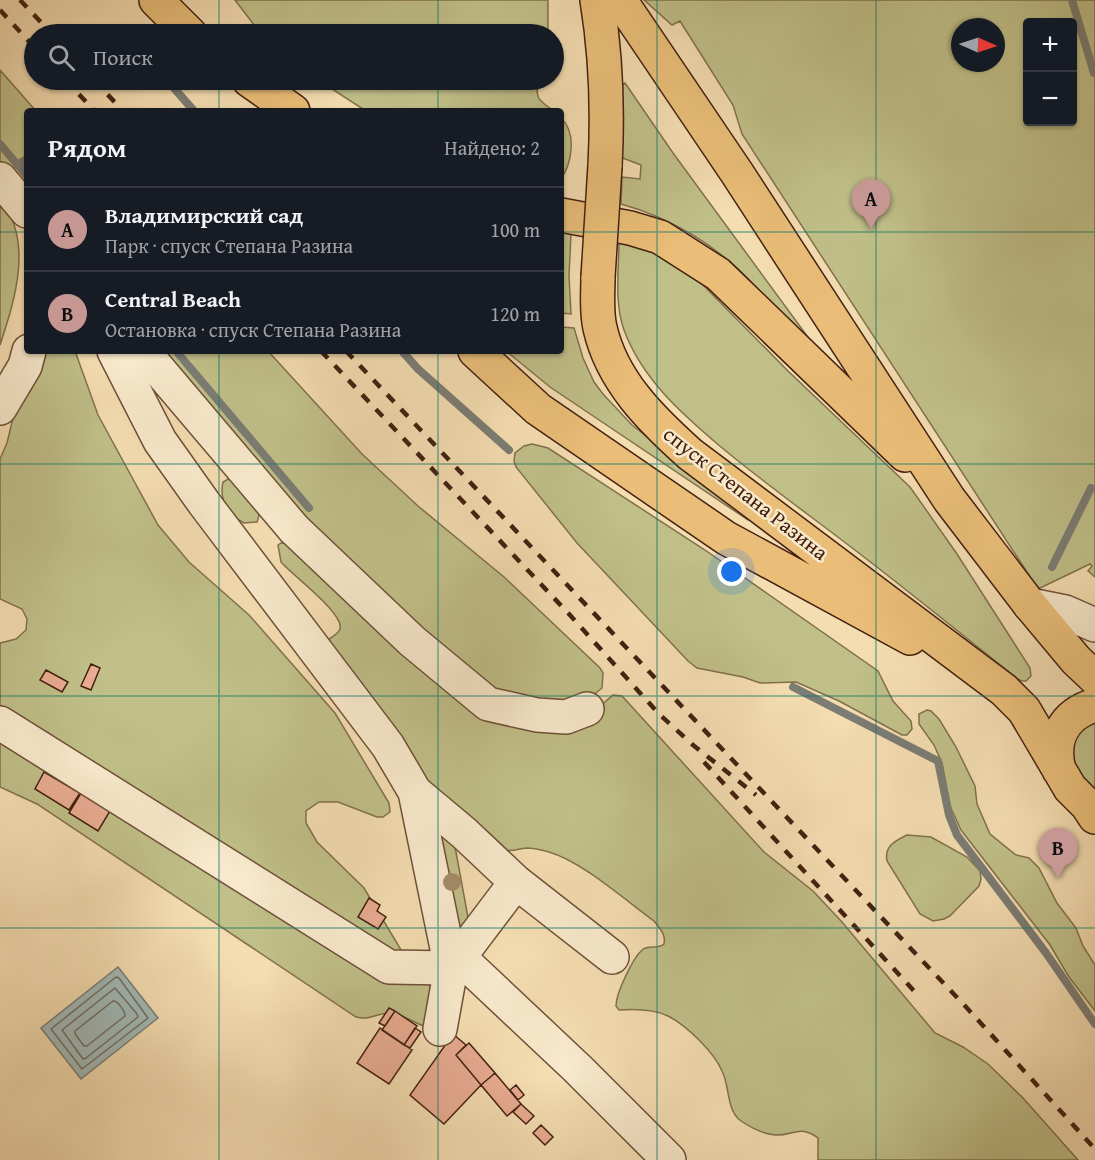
<!DOCTYPE html>
<html lang="ru">
<meta charset="utf-8">
<style>
:root{--surface:#171b24;--page:#20242c;--text:#f1f3f6;--muted:#9ea1a6;--line:#363941;--accent:#c59692}
body{margin:0;font-family:"Gentium Book Plus",serif;background:var(--page);color:var(--text)}
.controls{position:absolute;right:18px;top:18px;display:grid;overflow:hidden;border-radius:6px;box-shadow:0 2px 4px #0004}
.controls button{width:54px;height:54px;display:grid;place-items:center;padding:0;border:0;border-bottom:2px solid var(--line);background:var(--surface);color:var(--text);font:30px sans-serif}
.compass{position:absolute;left:951px;top:18px;width:54px;height:54px;border-radius:50%;background:var(--surface);box-shadow:0 2px 4px #0004;rotate:93deg}
.you{position:absolute;left:732px;top:572px;width:21px;height:21px;margin:-15px;border:4px solid #fff;border-radius:50%;background:#1a73e8;box-shadow:0 0 0 9px #1a73e833}
.badge{display:grid;place-items:center;width:39px;height:39px;border-radius:50%;background:var(--accent);color:#111;font-size:20px;font-weight:700}
.pin{position:absolute;translate:-50% -50px;filter:drop-shadow(0 2px 3px #0008)}
.pin::after{content:'';position:absolute;top:32px;width:21px;height:18px;background:inherit;clip-path:polygon(0 0,100% 0,50% 100%)}
.list{margin:0;padding:0;list-style:none}
h2{display:flex;justify-content:space-between;align-items:center;height:78px;margin:0;padding:0 24px;font-size:26px}
h2 small{font-size:20px;font-weight:400;color:var(--muted)}
.list li{display:grid;grid-template-columns:39px 1fr auto;gap:18px;align-items:center;box-sizing:border-box;height:84px;padding:0 24px;border-top:2px solid var(--line)}
.list b{display:block;font-size:22px;white-space:nowrap}
.list p{margin:0;font-size:20px;white-space:nowrap;color:var(--muted)}
.list em{font-size:20px;font-style:normal;color:var(--muted)}
.icon{flex:none;width:33px;height:33px;fill:none;stroke:currentColor;stroke-width:2;stroke-linecap:round;stroke-linejoin:round}
.map{position:relative;flex:none;width:1095px;height:1160px;overflow:hidden}
.search{position:absolute;background:var(--surface);box-shadow:0 2px 4px #0004;left:24px;top:24px;width:540px;height:66px;display:flex;align-items:center;gap:15px;box-sizing:border-box;padding:0 21px;border-radius:33px;color:var(--muted);font-size:22px}
.panel{position:absolute;background:var(--surface);box-shadow:0 2px 4px #0004;left:24px;top:108px;width:540px;height:246px;border-radius:6px}
.map>svg:first-child{display:block}
.green{fill:#c0bf88;stroke:#82704c;stroke-width:1.5;fill-rule:evenodd}
.water{fill:#a1b9b7;stroke:#7b7c74;stroke-width:1.5}
.lines{fill:none;stroke-linecap:round;stroke-linejoin:round}
.shore{stroke:#726c64;stroke-width:1.5}
.stream{stroke:#7b7c74;stroke-width:8}
.building{fill:#e9ac92;stroke:#432010;stroke-width:1.5}
.minor-casing{stroke:#6f4f38;stroke-width:36}
.major-casing{stroke:#432010;stroke-width:36}
.minor{stroke:#f8e9cc;stroke-width:33}
.major{stroke:#eabe78;stroke-width:33}
.rail{stroke:#432010;stroke-width:4.5;stroke-dasharray:10 10;stroke-linecap:butt}
.major-bridge-casing{stroke:#432010;stroke-width:36;stroke-linecap:butt}
.major-bridge{stroke:#eabe78;stroke-width:33}
.tree{fill:#a48b69}
.grid{fill:none;stroke:#0f766e;stroke-width:1.5;stroke-opacity:0.55}
.labels{text-anchor:middle;dominant-baseline:central;stroke-width:5;stroke-linejoin:round;paint-order:stroke}
.street-label{font-size:21px;fill:#432010;stroke:#f8e9cc}
</style>
<div class="map">
<svg width="1095" height="1160" viewBox="0 0 1095 1160">
<rect width="100%" height="100%" fill="#f4ddb1"/>
<filter id="stains"><feTurbulence type="fractalNoise" baseFrequency=".00333" numOctaves="4"/><feColorMatrix values="0 0 0 0 .2 0 0 0 0 .09 0 0 0 0 .02 0 0 0 .5 -.17"/></filter>
<radialGradient id="worn" r=".72"><stop offset=".6" stop-color="#630" stop-opacity="0"/><stop offset="1" stop-color="#630" stop-opacity=".3"/></radialGradient>
<path class="green" d="M235,0H548V34H261Z
M644,0H1095V577L1088,571L1092,566L1090,564L1038,589L742,134L733,105L680,21L672,25ZM1028,22H1072V122H1028ZM960,27H996V63H960Z
M0,70L36,111H27V196L0,163Z
M318,80H537C536,99 538,100 554,111H366Z
M625,83L673,153L810,340C801,334 791,328 784,321C773,310 765,297 754,285C719,247 672,218 621,204L622,177L640,179L641,165L620,157L619,86Z
M561,118C577,133 572,163 561,179Z
M0,199C34,241 15,299 0,345Z
M561,232L571,233L569,276L571,314L561,313Z
M619,240L660,254L702,284L789,372L910,487L957,554L1030,668L1031,676L1026,681H1022L1018,679C961,634 905,588 847,544C805,512 762,481 721,447C682,414 642,379 624,330C614,302 619,269 619,240Z
M561,327L574,328L583,358L594,382L603,394L632,425L750,516L748,520L550,387L506,351H561Z
M34,351H75L98,415L158,525L189,562L249,615L335,713L389,803L390,812L383,817H377L338,802H319L306,811V823L317,842L364,888L416,975L432,988L428,1027C415,1025 405,1014 391,1013C377,1012 372,1021 356,1017L37,804L0,787V643L16,639L26,630L27,619L22,609L0,599V459L7,443L18,397Z
M157,351H268L362,454L418,506L504,577L600,668L603,673L602,688L580,706L493,692L318,536Z
M532,444L548,448L705,550L878,671L893,701L911,721L912,729L907,735H902L839,701L796,682L760,683L743,677L697,668L688,661L577,543L516,467L514,461L515,453L524,446Z
M230,478L260,512L257,522L244,523C228,515 219,500 223,482Z
M281,543L287,544L443,685L592,713L613,695L622,696L764,852L813,891L842,922L935,1033L963,1047L988,1064L1023,1098L1078,1160H818V1138C799,1124 793,1136 775,1135C763,1134 750,1127 741,1121C726,1110 730,1086 722,1071C714,1052 686,1025 668,1016C654,1009 634,1009 619,1010L616,1006C616,993 633,958 642,950C649,944 657,950 664,944C666,934 660,929 654,921C625,900 583,862 549,852C542,850 534,848 526,848C518,849 512,852 503,850L434,799L326,642C330,637 338,635 340,629C345,614 292,575 281,562L278,545Z
M927,710L931,711L939,719L956,747L975,786L977,804L990,834L1016,855L1029,858L1039,868L1057,903L1076,928L1083,946L1095,965V1011L1069,977L1050,945L961,830L950,806L942,763L934,745L919,724V714Z
M1095,720V792L1073,772C1071,746 1070,734 1095,720Z
M439,835C449,836 454,844 456,852L469,923L461,938Z
M907,835L931,837L967,857L980,871L981,879L979,886L950,916L944,919L933,921L920,914L887,861C884,846 895,841 907,835Z"/>
<path class="water" d="M118,967L158,1018L81,1079L41,1028Z"/>
<g class="lines">
<path class="shore" d="M116,977L119,978L148,1018L82,1069L51,1029Z
M115,988L137,1014L138,1017L86,1058L83,1059L62,1030Z
M113,1001C118,1001 125,1011 125,1016L87,1046H84L75,1034V1031Z"/>
<path class="stream" d="M1072,0L1094,73
M167,80L194,111
M0,144L27,176
M17,165L27,159
M176,351L309,508
M402,351L418,369L509,450
M1052,567L1091,488
M793,687L938,761L949,815L957,835L1046,953L1095,1024"/>
</g>
<path class="building" d="M91,664L100,668L91,690L81,686Z
M46,670L68,682L62,692L40,680Z
M44,772L80,793L69,810L35,789Z
M81,793L110,811L98,831L69,813Z
M369,898L380,905L377,911L386,917L378,929L358,917Z
M389,1008L395,1011L385,1026L379,1023Z
M395,1011L417,1026L404,1045L382,1030Z
M380,1028L412,1050L389,1084L357,1063Z
M415,1028L421,1032L410,1048L404,1045Z
M453,1034L466,1045L456,1055L481,1085L444,1124L410,1095Z
M469,1043L495,1073L481,1085L456,1055Z
M495,1073L521,1104L507,1116L481,1085Z
M516,1085L524,1095L518,1100L510,1090Z
M521,1104L534,1116L526,1124L513,1112Z
M541,1125L553,1137L545,1145L533,1133Z"/>
<g class="lines">
<defs>
<path id="minor" d="M0,179L27,211
M114,351L160,441L204,503L388,746L415,792L451,968L440,1029
M143,351L294,529L412,641L488,704L537,715L566,717L587,709
M0,408L25,366L29,351
M1030,605L1065,612L1095,625
M0,723L389,967L451,968
M415,792L464,833L516,882L612,957
M459,957L578,1069L669,1160
M451,968L516,882"/>
<path id="major" d="M156,0L190,34
M597,0C606,55 608,110 605,166
M620,0L737,173L949,499L1030,605L1076,660L1095,678
M249,80L293,111
M561,215L630,228L660,237L718,274L905,455
M598,277C598,294 596,311 600,328C612,381 651,419 690,454L1004,690L1024,710L1070,788L1087,805L1095,817
M475,351L538,409L726,538L910,638
M1059,770C1051,739 1064,714 1095,705"/>
</defs>
<use href="#minor" class="minor-casing"/>
<use href="#major" class="major-casing"/>
<use href="#minor" class="minor"/>
<use href="#major" class="major"/>
<path class="rail" d="M20,0L52,34
M0,10L34,47
M65,80L95,111
M94,80L123,111
M321,351L569,614L659,714L693,745L756,795
M346,351L967,1008L1095,1149
M704,762L915,992"/>
<defs>
<path id="major-bridge" d="M598,277L605,166"/>
</defs>
<use href="#major-bridge" class="major-bridge-casing"/>
<use href="#major-bridge" class="major-bridge"/>
</g>
<circle class="tree" cx="452" cy="882" r="9"/>
<path class="grid" d="M219,0V34M438,0V34M657,0V1160M876,0V1160M219,80V111M438,80V111M0,232H27M561,232H1095M219,351V1160M438,351V1160M0,464H1095M0,696H1095M0,928H1095"/>
<g class="labels">
<g class="street-label">
<text transform="translate(746 493) rotate(38)">спуск Степана Разина</text>
</g>
</g>
<rect width="100%" height="100%" filter="url(#stains)"/>
<rect width="100%" height="100%" fill="url(#worn)"/>
</svg>
<div class="controls">
<button>+</button>
<button>−</button>
</div>
<svg class="compass" viewBox="-18 -18 36 36"><path d="M0-13l5 13h-10z" fill="#e53935"/><path d="M0 13l5-13h-10z" fill="#9ea1a6"/></svg>
<div class="you"></div>
<div class="pin badge" style="left:871px;top:229px">A</div>
<div class="pin badge" style="left:1058px;top:878px">B</div>
<div class="search"><svg class="icon" aria-label="search" viewBox="0 0 24 24"><circle cx="10" cy="10" r="6"/><path d="M15 15l6 6"/></svg>Поиск</div>
<section class="panel">
<h2>Рядом<small>Найдено: 2</small></h2>
<ul class="list">
<li><span class="badge">A</span><div><b>Владимирский сад</b><p>Парк · спуск Степана Разина</p></div><em>100 m</em></li>
<li><span class="badge">B</span><div><b>Central Beach</b><p>Остановка · спуск Степана Разина</p></div><em>120 m</em></li>
</ul>
</section>
</div>
